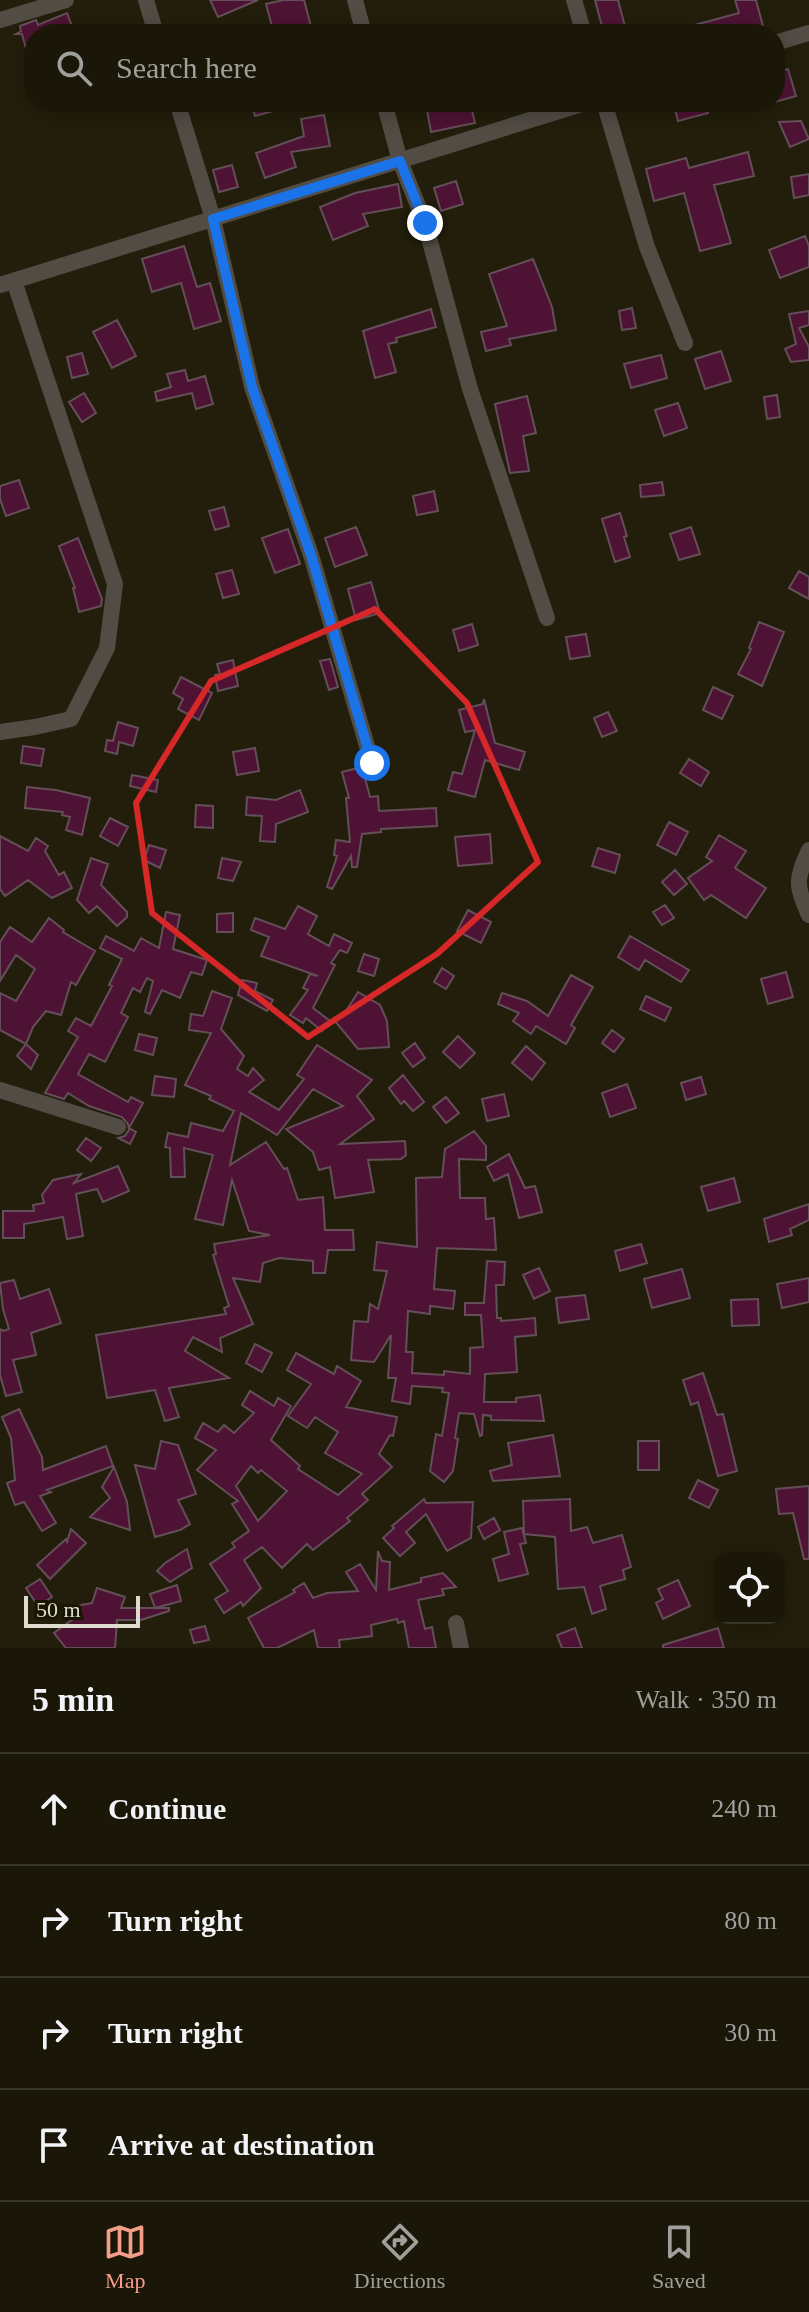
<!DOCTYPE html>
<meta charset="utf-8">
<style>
:root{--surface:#1a1608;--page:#272316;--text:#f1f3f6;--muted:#9f9f9c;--line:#383529;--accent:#f49e8a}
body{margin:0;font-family:"Times New Roman",serif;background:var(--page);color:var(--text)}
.controls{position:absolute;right:24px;bottom:24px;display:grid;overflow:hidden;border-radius:16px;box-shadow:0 4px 20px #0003}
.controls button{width:72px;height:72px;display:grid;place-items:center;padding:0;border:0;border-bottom:2px solid var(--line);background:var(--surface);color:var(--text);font:40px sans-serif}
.scale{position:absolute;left:24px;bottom:20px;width:116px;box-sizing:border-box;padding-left:8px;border:4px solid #dedbcf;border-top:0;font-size:22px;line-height:28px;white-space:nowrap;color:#dedbcf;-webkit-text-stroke:6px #191503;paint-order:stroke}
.stop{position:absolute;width:24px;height:24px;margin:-18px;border:6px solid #1a73e8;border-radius:50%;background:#fff}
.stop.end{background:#1a73e8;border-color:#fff;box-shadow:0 2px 8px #0008}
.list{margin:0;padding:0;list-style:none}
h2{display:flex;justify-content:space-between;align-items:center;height:104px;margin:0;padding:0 32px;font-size:34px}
h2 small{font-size:26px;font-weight:400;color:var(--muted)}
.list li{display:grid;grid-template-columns:52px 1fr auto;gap:24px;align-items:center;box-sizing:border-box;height:112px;padding:0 32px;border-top:2px solid var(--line)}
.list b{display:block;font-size:30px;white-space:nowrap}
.list em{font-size:26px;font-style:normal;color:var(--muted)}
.icon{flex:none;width:44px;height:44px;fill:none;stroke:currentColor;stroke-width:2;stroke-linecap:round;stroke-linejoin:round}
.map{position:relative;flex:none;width:809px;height:1648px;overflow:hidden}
.search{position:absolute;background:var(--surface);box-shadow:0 4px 20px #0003;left:24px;right:24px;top:24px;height:88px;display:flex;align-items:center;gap:20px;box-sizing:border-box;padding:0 28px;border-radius:32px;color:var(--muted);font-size:30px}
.sheet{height:552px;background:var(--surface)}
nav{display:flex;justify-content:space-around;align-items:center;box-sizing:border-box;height:112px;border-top:2px solid var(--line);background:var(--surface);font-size:22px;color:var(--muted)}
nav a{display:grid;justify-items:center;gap:4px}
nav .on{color:var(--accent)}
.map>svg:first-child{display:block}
.building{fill:#4e1334;stroke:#644e58;stroke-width:2;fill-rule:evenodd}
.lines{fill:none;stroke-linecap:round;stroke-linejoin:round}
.minor{stroke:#514c44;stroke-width:16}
.route{stroke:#1a73e8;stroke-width:10}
.marked{fill:none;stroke:#d62828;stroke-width:6;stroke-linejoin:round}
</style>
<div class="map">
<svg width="809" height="1648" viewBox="0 0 809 1648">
<rect width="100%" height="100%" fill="#221e0b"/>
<path class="building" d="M210,0H258L218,17Z
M283,0H304L313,34H274L266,4Z
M595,0H618L627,34H604Z
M735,0H756L764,30L748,34H677L676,30L739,13Z
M67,13L75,34H34V63H30L22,34H16L21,31L20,26L36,20L38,25Z
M788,69L796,96L775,102V73Z
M251,102H290L291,106L255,116Z
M440,102H470L475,123L431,132L426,105Z
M673,102H706L708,113L678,121Z
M324,115L330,146L291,152L296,167L265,178L256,153L304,136L301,119Z
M801,121L809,139L790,147L779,122Z
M748,152L754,176L714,185L731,243L700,251L684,193L654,201L646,169L686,158L689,168Z
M232,165L238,187L219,192L213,170Z
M809,174V195L794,198L791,177Z
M456,181L463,204L441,211L434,188Z
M398,184L402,207L363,214L368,226L333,240L320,207L355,193Z
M805,236L809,246V267L780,278L769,250Z
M184,246L197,287L210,283L221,321L194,329L181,283L152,292L142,259Z
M533,259L552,307L556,330L509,339L511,345L486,351L481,332L507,326L489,274Z
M632,308L636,328L622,330L619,311Z
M431,309L436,327L396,338L397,342L388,344L396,372L375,378L363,331Z
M809,311V325L799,328L809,347V360L791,362L785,349L796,344L789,314Z
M117,320L136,356L112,368L93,332Z
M721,351L731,381L705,389L695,359Z
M82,353L88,374L72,378L67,357Z
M661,355L667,378L631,388L624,364Z
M185,370L188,381L205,376L213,404L196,409L192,393L157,401L155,392L171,387L167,374Z
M84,393L96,413L82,422L69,402Z
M777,395L780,417L767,419L764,397Z
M527,396L536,433L523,436L529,471L510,473L495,404Z
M678,403L687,428L664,436L655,410Z
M19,480L29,508L6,516L0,499V486Z
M662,482L664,495L641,497L640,485Z
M434,491L438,511L417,515L413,496Z
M224,507L229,526L215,530L209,511Z
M620,513L627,536L624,537L630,557L615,562L602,519Z
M356,527L367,555L335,567L325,538Z
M691,527L700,554L679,560L670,534Z
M288,529L300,564L275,573L262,538Z
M78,538L102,599L101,606L79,612L73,588H75L59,546Z
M232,570L239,594L223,598L216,574Z
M799,571L809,577V599L789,588Z
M371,582L380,613L356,620L348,589Z
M759,622L784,632L762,686L738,674L751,649L749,648Z
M472,624L478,645L459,651L453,630Z
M586,634L590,656L570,659L566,637Z
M330,659L338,687L329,690L320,661Z
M233,660L238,686L218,691L215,675L220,674L217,664Z
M181,677L212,693L199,720L178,709L183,699L173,693Z
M713,687L733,696L722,719L703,710Z
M484,699L495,743L525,752L519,770L485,760L475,797L448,790L453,772L462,774L475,730L465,732L459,710L483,704Z
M608,712L617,731L602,737L594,718Z
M118,722L138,728L133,746L119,742L117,754L105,751L107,740L113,741Z
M23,746L44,749L41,766L21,763Z
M255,748L259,771L237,775L233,752Z
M689,759L709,772L701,786L680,773Z
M362,767L370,797L378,796L379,811L436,808L437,826L381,829V832L362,834L357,867H352L351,856L332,889L327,887L337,856L334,855L336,840L350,842L346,798H349L342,772Z
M132,775L158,780L156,792L130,786Z
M27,787L56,790L90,798L82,835L66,830L70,817L62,815L63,812L25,808Z
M300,790L308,812L276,824L275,842L260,841L262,816L246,815L247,797L276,800Z
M196,805L213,806V828L195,827Z
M110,818L128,827L118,846L100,836Z
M669,822L688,832L676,855L657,845Z
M490,834L492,863L458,866L455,837Z
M719,835L746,851L735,868L766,888L746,918L711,895L704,900L688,878L712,861L706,857Z
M0,836L28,851L36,838L48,846L45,851L59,875L64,872L72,888L52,898L28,880L5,896L0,889Z
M149,845L166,850L160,868L144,860Z
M598,848L620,855L615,873L592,866Z
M91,858L108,864L101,885L127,912V917L117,926L97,906L89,913L77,900Z
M222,858L241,862L233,881L218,878Z
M675,870L687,884L674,895L662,882Z
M665,905L674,918L662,925L653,912Z
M298,906L317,916L308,934L329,946L334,934L352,943L347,953L340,950L331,963L335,965L313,1008L330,1021L322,1031L306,1018L303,1023L290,1015L308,990L303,988L310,974L318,976L261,956L269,937L251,930L255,918L285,929Z
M468,910L491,922L481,943L457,931Z
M166,912L180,915L173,949L207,960L202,975L191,972L180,998L162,990L150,1014L145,1012L153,981L147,978L140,992L133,988L121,1013L128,1017L105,1062L89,1054L78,1074L128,1102L131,1097L143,1103L129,1128L136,1132L130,1144L118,1138L125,1136L129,1130L128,1124L122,1117L89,1106L68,1093L64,1099L45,1093L78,1037L68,1031L76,1018L91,1026L112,986L109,985L122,959L100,948L106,936L134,951L141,938L159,948Z
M233,913V932H217V914Z
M49,918L64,930L63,932L95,951L76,985L71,982L61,1015L46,1011L33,1027L26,1044L0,1030V993L16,1001L35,969L16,955L0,981V942L10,927L32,942Z
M630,936L689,970L681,982L645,960L639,970L618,957Z
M364,954L379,959L374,976L358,971Z
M442,968L454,976L446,989L434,982Z
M786,972L793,997L768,1004L761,979Z
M571,975L593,987L571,1025L575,1028L566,1044L536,1026L531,1034L513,1021L519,1013L498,1004L502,993L527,1001L548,1016Z
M242,980L257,983L255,991L273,1000L267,1011L238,995Z
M212,991L232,998L221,1029L244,1056L237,1069L248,1076L253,1068L264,1080L249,1092L279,1110L304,1079L297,1075L317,1045L372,1080L357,1096L374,1119L340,1144L405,1141L406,1155L401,1159L368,1160L374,1192L335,1198L330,1167L319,1170L313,1152L286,1129L343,1106L313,1089L277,1135L241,1113L230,1165L266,1142L284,1169L287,1168L298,1200L323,1197L325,1230H353L354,1250H328L325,1273H313V1261L279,1258L263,1263L260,1282L233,1278L253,1324L220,1338L222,1352L193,1337L185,1351L229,1378L169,1388L179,1417L165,1421L155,1390L107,1398L96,1335L226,1314L224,1308L229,1306L213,1255L216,1254L214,1244L270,1235L249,1231L232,1180L223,1225L195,1219L213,1155L184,1148L185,1177H171L170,1148L165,1147L168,1133L188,1137L191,1123L223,1131L234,1111L209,1099L211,1096L185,1085L211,1033L189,1030L191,1014L203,1016Z
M358,992L380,1005L387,1021L389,1047L358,1049L334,1020L346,1011Z
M646,996L671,1008L665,1021L640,1009Z
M612,1030L624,1039L614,1052L602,1043Z
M139,1034L157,1038L153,1055L135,1050Z
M458,1036L475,1053L460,1068L443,1052Z
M415,1043L425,1058L413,1067L402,1053Z
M26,1044L38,1055L31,1069L17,1056Z
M526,1046L545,1063L532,1080L512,1063Z
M403,1075L424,1102L413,1111L404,1101L401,1104L389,1088Z
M155,1076L176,1079L174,1097L152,1095Z
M701,1077L706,1094L686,1100L681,1083Z
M627,1084L636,1108L610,1117L602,1093Z
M504,1094L509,1116L487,1121L482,1099Z
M446,1097L459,1113L446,1123L433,1107Z
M474,1131L486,1146V1160L459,1159L460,1198H485L486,1219L494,1218L496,1250L437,1248L434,1289L455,1291L453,1309L430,1306V1314L408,1311L406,1352H413L412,1373L444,1375V1371L470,1374V1348L483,1347L481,1315H465V1303H484L487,1261L505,1262L504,1285H496L497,1318H501V1321L535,1318L536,1335L515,1337L517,1372L485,1374L484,1402H516V1398L540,1395L544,1421L491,1420V1416L483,1415L482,1435L480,1436L474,1414L459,1413L455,1438L458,1439L453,1471L444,1482L430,1471L436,1434L442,1436L449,1393L442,1392L443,1388L412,1386L410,1404L392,1401L396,1378H388L391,1335L374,1362L351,1360L354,1321L368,1322L370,1304L378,1309L387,1271L374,1270L377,1242L417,1247L416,1178L442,1177L445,1149Z
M86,1138L101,1148L91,1161L77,1150Z
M509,1154L525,1188L535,1186L542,1212L519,1218L508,1174L494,1181L487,1167Z
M118,1166L129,1191L103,1202L97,1189L76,1194L83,1236L67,1239L63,1217L24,1224V1238H3V1211H34L33,1205L44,1203L42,1195L53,1180L81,1174L74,1183Z
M734,1178L740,1202L708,1211L701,1187Z
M809,1204V1220L790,1229L792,1235L769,1242L764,1219Z
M641,1244L647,1263L620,1271L615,1251Z
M539,1268L550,1291L534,1299L523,1275Z
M682,1269L690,1298L652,1308L644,1279Z
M809,1278V1302L782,1308L777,1284Z
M14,1280L20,1299L49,1289L61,1323L31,1333L36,1355L13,1360L22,1392L6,1396L0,1375V1329L4,1331L9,1329L3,1309L0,1283Z
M585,1295L589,1319L559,1323L556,1298Z
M758,1299L759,1325L732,1326L731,1300Z
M255,1344L272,1353L262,1372L246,1363Z
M296,1353L334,1374L337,1366L361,1381L346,1407L397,1417L393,1436L390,1435L379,1454L392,1467L362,1494L368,1500L347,1518L350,1521L313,1550L307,1544L282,1568L262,1547L244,1560L261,1588L243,1606L241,1602L224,1613L215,1599L228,1591L210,1564L235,1547L232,1543L249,1531L232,1504L238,1501L197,1470L216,1450L195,1438L203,1423L218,1432L224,1425L234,1433L254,1413L242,1405L250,1391L274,1406L278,1398L291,1406L271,1440L300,1466L298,1469L338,1495L362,1474L325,1453L338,1432L315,1417L307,1428L288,1416L311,1384L287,1370ZM251,1466L258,1473L261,1470L287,1491L258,1521L236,1486Z
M703,1373L717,1415L723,1414L737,1471L718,1476L698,1402L691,1405L683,1380Z
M19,1409L42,1457L43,1470L106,1446L113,1466L47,1490L51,1492L40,1496L56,1523L42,1531L24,1502L15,1505L7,1483L15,1480L11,1438L2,1417Z
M553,1435L560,1476L493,1481L490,1471L512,1465L508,1443Z
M161,1441L178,1445L196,1494L178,1500L190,1524L180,1530L155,1537L135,1465L155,1469Z
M638,1441H659V1470H638Z
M114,1467L127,1502L130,1530L90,1517L110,1498L102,1487Z
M698,1480L718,1490L709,1508L689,1498Z
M809,1486V1559H804L793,1513L779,1514L776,1489Z
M424,1499L426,1503L473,1502L471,1538L447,1551L426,1514L406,1532L415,1543L400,1556L383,1538L394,1528L392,1526Z
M570,1499L571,1531L587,1527L593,1543L622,1535L631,1567L623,1570L625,1579L600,1586L606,1609L592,1614L584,1587L558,1589L555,1537L524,1534L523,1501Z
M494,1518L500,1530L484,1539L478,1527Z
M522,1528L526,1543L520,1544L528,1574L499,1581L493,1559L509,1554L504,1532Z
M71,1529L86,1543L50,1579L37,1565L66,1539L67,1542Z
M187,1549L192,1568L170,1582L157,1571L165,1563Z
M378,1551L382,1561L390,1562L389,1590L421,1582V1578L443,1573L456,1587L442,1589L444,1595L418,1600L425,1629L432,1627L436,1648H409L404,1621L398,1623L397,1619L371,1625L372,1636L339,1640L340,1648H318L314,1630L277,1648H264L248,1618L295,1592L293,1590L304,1583L313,1598L327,1593L358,1591L346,1572L360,1564L376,1590Z
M40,1579L52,1597L38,1606L26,1588Z
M678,1580L690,1606L663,1619L656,1603L663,1599L658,1589Z
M177,1585L181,1601L155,1608L150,1594Z
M97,1588L125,1597L121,1608H169V1611L141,1620H117L115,1648H66L54,1633L73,1619L70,1607L92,1603Z
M205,1626L209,1640L194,1643L190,1630Z
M575,1628L582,1648H562L557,1635Z
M718,1628L724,1648H663V1645Z"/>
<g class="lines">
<path class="minor" d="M146,0L156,34
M355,0L364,34
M574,0L584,34
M0,20L66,0
M775,43L809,33
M177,102L213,219L252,387L311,555L372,763
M384,102L400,161L425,223L470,389L547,618
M604,102L647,247L685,343
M0,285L588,102
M0,732L35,727L71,719L107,648L115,584L14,281
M809,850C796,879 795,885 809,915
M0,1090L118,1127
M456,1623L461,1648"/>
</g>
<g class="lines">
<path class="route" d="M372,763L311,555L252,387L213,219L400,161L425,223"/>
</g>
<path class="marked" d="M375,609L467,703L538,862L437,954L308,1037L152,913L136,803L211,681Z"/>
</svg>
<div class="controls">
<button><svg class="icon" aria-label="locate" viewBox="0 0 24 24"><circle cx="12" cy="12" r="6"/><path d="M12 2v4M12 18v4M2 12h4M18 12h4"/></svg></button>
</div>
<div class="scale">50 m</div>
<div class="stop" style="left:372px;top:763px"></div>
<div class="stop end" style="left:425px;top:223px"></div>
<div class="search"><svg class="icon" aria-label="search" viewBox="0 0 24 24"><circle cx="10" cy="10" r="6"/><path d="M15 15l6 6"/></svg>Search here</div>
</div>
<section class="sheet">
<h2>5 min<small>Walk · 350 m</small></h2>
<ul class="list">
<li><svg class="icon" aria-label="ahead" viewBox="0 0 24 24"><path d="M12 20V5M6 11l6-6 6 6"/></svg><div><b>Continue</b></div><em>240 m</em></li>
<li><svg class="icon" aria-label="right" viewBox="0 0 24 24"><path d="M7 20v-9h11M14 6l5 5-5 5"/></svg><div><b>Turn right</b></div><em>80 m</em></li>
<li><svg class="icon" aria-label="right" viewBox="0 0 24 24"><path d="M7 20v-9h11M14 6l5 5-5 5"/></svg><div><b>Turn right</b></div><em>30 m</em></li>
<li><svg class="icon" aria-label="arrive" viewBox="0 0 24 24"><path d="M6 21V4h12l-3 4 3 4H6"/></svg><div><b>Arrive at destination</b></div></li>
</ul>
</section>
<nav>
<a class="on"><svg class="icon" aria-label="map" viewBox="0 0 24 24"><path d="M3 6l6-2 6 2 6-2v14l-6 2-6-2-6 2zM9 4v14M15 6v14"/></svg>Map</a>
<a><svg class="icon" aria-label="directions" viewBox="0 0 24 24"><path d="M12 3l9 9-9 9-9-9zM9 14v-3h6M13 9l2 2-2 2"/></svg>Directions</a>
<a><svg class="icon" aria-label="saved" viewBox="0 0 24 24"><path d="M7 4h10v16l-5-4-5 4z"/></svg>Saved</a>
</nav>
